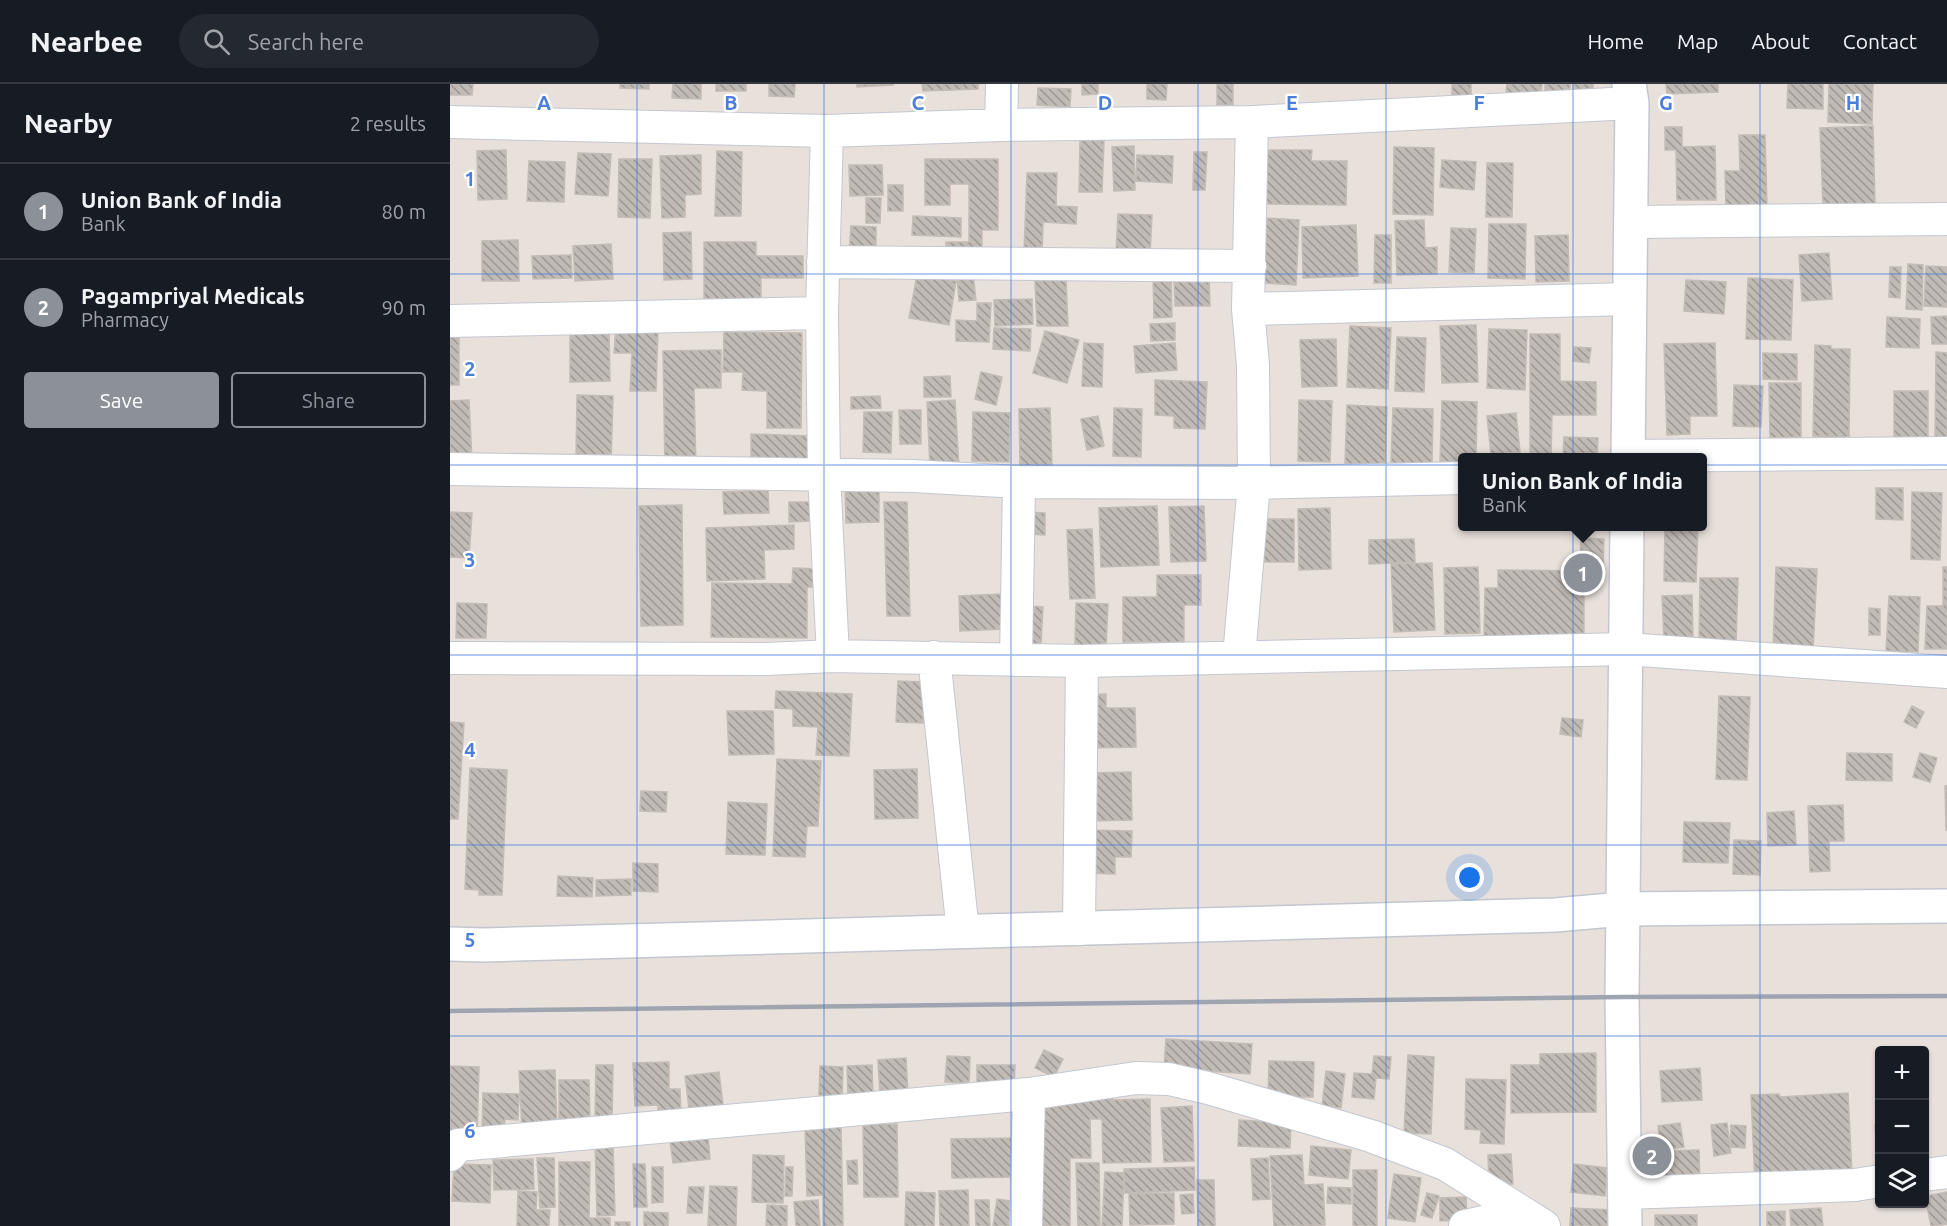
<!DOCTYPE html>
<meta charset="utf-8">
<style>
:root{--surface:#171b24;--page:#242831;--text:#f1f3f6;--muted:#9ea1a6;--line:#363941;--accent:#8c9099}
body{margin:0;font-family:Ubuntu,sans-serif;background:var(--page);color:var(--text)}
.controls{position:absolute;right:18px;bottom:18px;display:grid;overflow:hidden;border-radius:6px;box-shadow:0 2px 4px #0004}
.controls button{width:54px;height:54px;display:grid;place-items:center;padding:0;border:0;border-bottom:2px solid var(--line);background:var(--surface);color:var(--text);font:30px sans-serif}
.you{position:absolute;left:1020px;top:794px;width:21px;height:21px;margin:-15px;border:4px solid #fff;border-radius:50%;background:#1a73e8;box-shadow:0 0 0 9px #1a73e833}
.badge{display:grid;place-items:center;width:39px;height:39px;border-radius:50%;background:var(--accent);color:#fff;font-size:20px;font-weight:700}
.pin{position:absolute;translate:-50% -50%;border:3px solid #fff;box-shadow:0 2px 6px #0006}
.popup{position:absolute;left:1008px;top:369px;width:249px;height:78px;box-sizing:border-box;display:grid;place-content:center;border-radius:6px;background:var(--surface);filter:drop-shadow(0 2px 4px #0005);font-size:20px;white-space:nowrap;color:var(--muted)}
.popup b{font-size:22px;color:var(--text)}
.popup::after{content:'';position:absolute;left:50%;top:100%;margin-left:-12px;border:12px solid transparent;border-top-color:var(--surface)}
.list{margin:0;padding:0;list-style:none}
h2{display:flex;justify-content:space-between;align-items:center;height:78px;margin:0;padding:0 24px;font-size:26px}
h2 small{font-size:20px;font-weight:400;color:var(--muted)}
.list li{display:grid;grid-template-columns:39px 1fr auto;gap:18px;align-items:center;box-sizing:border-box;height:96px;padding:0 24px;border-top:2px solid var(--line)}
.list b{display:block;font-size:22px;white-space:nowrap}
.list p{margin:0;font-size:20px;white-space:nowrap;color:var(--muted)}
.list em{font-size:20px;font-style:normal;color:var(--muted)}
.actions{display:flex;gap:12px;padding:18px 24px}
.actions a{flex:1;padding:14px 0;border:2px solid var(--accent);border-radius:6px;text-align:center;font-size:21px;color:var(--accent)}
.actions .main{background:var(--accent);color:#fff}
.icon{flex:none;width:33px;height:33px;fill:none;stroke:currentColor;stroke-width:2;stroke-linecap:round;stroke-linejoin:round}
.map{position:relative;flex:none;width:1497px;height:1142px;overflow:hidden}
header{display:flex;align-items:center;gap:36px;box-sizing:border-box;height:84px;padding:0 30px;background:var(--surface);border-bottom:2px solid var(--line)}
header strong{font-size:28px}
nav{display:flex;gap:33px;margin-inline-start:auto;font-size:21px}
.search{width:420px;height:54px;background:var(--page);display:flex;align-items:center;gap:15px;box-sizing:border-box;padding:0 21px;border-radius:33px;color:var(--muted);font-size:22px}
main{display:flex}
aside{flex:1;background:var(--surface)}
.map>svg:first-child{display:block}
.building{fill:url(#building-back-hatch);stroke:#c3bcb5;stroke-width:1.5}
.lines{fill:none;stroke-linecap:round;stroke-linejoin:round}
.minor-casing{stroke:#c3c7d0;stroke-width:34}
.tertiary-casing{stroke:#c3c7d0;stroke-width:36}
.secondary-casing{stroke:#c3c7d0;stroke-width:36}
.minor{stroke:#fff;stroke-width:32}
.tertiary{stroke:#fff;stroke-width:33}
.secondary{stroke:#fff;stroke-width:33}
.rail{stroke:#9ea4b0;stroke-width:4.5}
.grid{fill:none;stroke:#4b7eda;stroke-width:1.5;stroke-opacity:0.55}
.grid-label{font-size:20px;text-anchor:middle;font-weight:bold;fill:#4b7eda;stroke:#fff;stroke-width:4.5;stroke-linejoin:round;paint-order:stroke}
</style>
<header>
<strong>Nearbee</strong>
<div class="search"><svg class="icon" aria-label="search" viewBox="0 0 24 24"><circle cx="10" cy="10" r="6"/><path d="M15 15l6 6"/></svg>Search here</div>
<nav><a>Home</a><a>Map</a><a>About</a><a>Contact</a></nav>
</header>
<main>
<aside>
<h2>Nearby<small>2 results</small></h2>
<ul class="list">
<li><span class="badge">1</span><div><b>Union Bank of India</b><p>Bank</p></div><em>80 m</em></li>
<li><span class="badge">2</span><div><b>Pagampriyal Medicals</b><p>Pharmacy</p></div><em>90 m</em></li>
</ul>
<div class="actions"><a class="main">Save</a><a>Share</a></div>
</aside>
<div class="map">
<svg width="1497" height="1142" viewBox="0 0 1497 1142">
<defs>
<pattern id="building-back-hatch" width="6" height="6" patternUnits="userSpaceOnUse" patternTransform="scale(1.5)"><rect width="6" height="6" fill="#c1bbb6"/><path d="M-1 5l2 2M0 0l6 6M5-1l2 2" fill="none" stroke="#9d9894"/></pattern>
</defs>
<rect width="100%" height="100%" fill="#e8e0db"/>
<path class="building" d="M0,0H23L22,11H0Z
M170,0H199V5L170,4Z
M223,0H251V15L222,14Z
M266,0H296V7H266Z
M319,0H345L344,13L319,12Z
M407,0H442L443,1L407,3Z
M472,0H528V5L473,7Z
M632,0H648V10L632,11Z
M697,0H717L716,16L697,15Z
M767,0H783V21H767Z
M1002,0H1021V18L1002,17Z
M1057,0H1092L1091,10L1056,9Z
M1095,0H1120V20L1095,19Z
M1123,0H1143V12H1123Z
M1216,0H1268V8L1217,10Z
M1338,0H1373V25L1337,24Z
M1379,0H1423L1422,40L1378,38Z
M588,4L621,5L620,23L587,21Z
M1423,42L1425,120L1373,122L1370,44Z
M1215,43H1232V63L1265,62L1266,116H1227L1226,66H1215Z
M1289,51H1315L1317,122L1276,123L1275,87H1290Z
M630,56L654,57L652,108H629Z
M684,62L685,106L664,107L662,63Z
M944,63L984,64L983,131L943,130Z
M56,66L57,115L28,116L27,67Z
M814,66H862L861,77H897L896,121L813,120Z
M267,67L292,68L291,132H265Z
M744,68H757L755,106H743Z
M128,69L161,70L158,112L125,110Z
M251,71V110L235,111V133L212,134L210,72Z
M687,71L723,72L722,99L686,97Z
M169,75H202L200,134L168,133Z
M475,75H548V146H532V173L496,172V158H519V100H500V121H475Z
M992,76L1026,78L1024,106L990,103Z
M79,77L115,78L114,118L77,117Z
M1037,79H1063L1062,133H1036Z
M399,81H432L433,111L400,112Z
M577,89H607L606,122L627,123L626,140L593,138L592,170L574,169Z
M438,101H453V127H438Z
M416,114H431L430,139H416Z
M668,130L702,131L700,171L666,169Z
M463,132L511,134V153L462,151Z
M815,134L849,136L846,201L814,199Z
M974,136L975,164L987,163V190L947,191L945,137Z
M1039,140H1076L1075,195L1038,194Z
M906,141L908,192L853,194L852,143Z
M401,142L426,143V172L399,171Z
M1001,144L1026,145L1024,189L999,188Z
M241,148L242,195L214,196L213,149Z
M925,151H941V199H924Z
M1118,151L1119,197L1086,198L1085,152Z
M68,156L69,197H32V157Z
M254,158H306V172H353V194H311V215H254Z
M161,160L163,195L125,197L123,162Z
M1379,169L1382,215L1352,217L1349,171Z
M121,171L122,194L83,195L82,172Z
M1458,180L1473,181L1472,226L1456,225Z
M1476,182L1497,183V223L1474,222Z
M1440,183H1451L1450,214L1439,213Z
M523,190L526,216L509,217L507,192Z
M467,191L506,197L499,241L459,234Z
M703,191H721L722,233L704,234Z
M759,194L760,222H725L724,195Z
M1298,194L1343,196L1341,256L1296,255Z
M616,196L618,242H587L585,197Z
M1236,196L1276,198L1274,230L1234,227Z
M582,215L583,240L545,242L544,216Z
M527,219H541L539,258L506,257V236L527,237Z
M1497,232V260H1482L1481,233Z
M1437,233L1470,235L1469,264L1436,263Z
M725,239V256L701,257L700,240Z
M1026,241L1028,298L992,299L990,242Z
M900,242L941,244L938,305L897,303Z
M166,243L208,245L206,307H180L182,269H164Z
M544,244L581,245L580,267L543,265Z
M159,245L160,297L120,298V246Z
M1039,245L1077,246L1075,306L1037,304Z
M595,247L629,256L617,299L583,289Z
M0,248H9V301H0Z
M274,248L352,249L351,344H317V307L292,306L293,288H273Z
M1080,250H1110V297L1146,298V331H1102L1101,374H1080Z
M947,253L976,254L974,308L945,307Z
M886,255L887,302L852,303L850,256Z
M634,259L653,260L652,303L632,302Z
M725,259L727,286L686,289L684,262Z
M1265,259L1267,332H1240V350L1217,351L1214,260Z
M1365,261L1381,262V265H1400L1399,353L1363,352Z
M1124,263L1141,264L1139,279L1123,277Z
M271,266V304H244L246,385L215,386L213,267Z
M1486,268L1497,269V354H1485Z
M1313,269L1347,270V296L1313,295Z
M531,288L552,293L546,321L525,315Z
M500,292L501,313H474V293Z
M705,296L757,298L755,345L724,344V332L705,331Z
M1319,299H1351V353L1320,354Z
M1284,301L1313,302L1311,343L1283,342Z
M1444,307H1478V355H1444Z
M127,311L163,312L161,378H126Z
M430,312L431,324L401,325V313Z
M19,316L22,376L0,377V317Z
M505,316L509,383L480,384L477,318Z
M849,316L882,317L880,378L848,377Z
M992,317L1027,318L1026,374H1013V380L990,379Z
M897,321L937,323L935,381L895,380Z
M600,324L602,381L570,382L569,325Z
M664,324L692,325L691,373L663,372Z
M943,324L983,325L982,380L941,379Z
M449,326H471V360H450Z
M414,328H442L441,369L413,368Z
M523,328L560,329L559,378L522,377Z
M1066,329L1070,368L1041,371L1037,332Z
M648,332L654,362L637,366L631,335Z
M301,350L360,352L359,381L301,379Z
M1114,353L1148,354L1147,374H1113Z
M395,395H429V438L396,439Z
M1426,404H1453V436L1426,435Z
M318,406L319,429L274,430L273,408Z
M1462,408L1492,409L1490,476L1461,475Z
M339,418H360L361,437L339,438Z
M434,418H457L460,532H437Z
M232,421L233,541L191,542L189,422Z
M707,422L709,481L651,483L649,424Z
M754,422L756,477L721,478L719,423Z
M880,424L881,485L849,486L848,425Z
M0,428L22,429L19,474L0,473Z
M577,428L595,429V451L577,450Z
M810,435H844V478H810Z
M344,441V465L314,466L315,495L257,497L256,444Z
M1215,442H1248L1246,498L1214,497Z
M642,445L645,514L620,515L617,446Z
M1131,454L1154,455L1153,484L1130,483Z
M964,455L965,478L919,480V456Z
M982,479L985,546L944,548L941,480Z
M1028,483L1030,549L995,550L994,484Z
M1326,483L1367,485L1363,567L1323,565Z
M1493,483H1497V565H1475L1477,522H1493Z
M343,484L370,485V503H357V554L261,553L262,499L342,500Z
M1048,486L1134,487V553L1034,552L1035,504H1048Z
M707,491H751V521H734V558H673V513H707Z
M1250,494H1288L1286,561L1249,560Z
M552,510L555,545L510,547L509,512Z
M1242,511L1243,554L1214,555L1212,512Z
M1439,512L1470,513L1468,568L1436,567Z
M7,519L37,520L36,554H6Z
M626,519L658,520L656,562L625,561Z
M578,522L593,523L591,560L576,559Z
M1419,524L1430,525V551H1419Z
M448,597L474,598L473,639L446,638Z
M326,607L402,610L399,672L366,671L368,643L343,642V625L325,624Z
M656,610V624H685L686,663L638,664L637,611Z
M1269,612L1300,613L1297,696L1266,695Z
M1462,622L1474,628L1466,644L1454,638Z
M277,627H323L324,670L279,671Z
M1112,634L1133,636L1131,653L1110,650Z
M0,638L14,639L8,735H0Z
M1397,669L1442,670V697L1396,696Z
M1470,669L1487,674L1480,698L1463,693Z
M327,675L371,677L368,742H357L355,773L323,772Z
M20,684L57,686L52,811H29V806L15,805Z
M467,685L468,734L425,735L424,686Z
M681,688L682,736L641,737L640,689Z
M1495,702H1497V746H1496Z
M191,707L217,708L216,728L190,727Z
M278,718L317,720L315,771L276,770Z
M1393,721L1394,757H1379L1380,787L1360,788L1358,722Z
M1344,727L1346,761L1318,762L1317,729Z
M1234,738L1280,739L1278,779L1233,778Z
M637,746L682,747L681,773H665V790L635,789Z
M1284,756L1311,757L1310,791L1283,790Z
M183,779L208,780V808L183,807Z
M108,792L143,794L142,813L107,812Z
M181,795V811L146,812V796Z
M716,955L802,960L800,990L714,984Z
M594,966L613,975L604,993L585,984Z
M1146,969V1028L1061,1029V981H1090V970Z
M958,971L984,973L981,1050L954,1049Z
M497,972L520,973L519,999L495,998Z
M924,972L941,973L939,995L926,994L924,1015L902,1013L904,989L922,990Z
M456,974L458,1011L430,1012L428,976Z
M819,977L864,978L863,1013H818Z
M219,978V1005H230L231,1032H208V1021L185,1022L183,979Z
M146,981H163L162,1036H145Z
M422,981L423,1010L398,1011L397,982Z
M527,981H565L564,1006L527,1005Z
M0,982L29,983L27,1058L0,1057Z
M370,982L393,983L392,1012L369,1011Z
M1250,984L1252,1016L1212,1018L1210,987Z
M105,986L107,1044L72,1046L69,987Z
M876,987L895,990L891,1024L872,1022Z
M269,988L273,1021L239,1025L235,992Z
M1016,995L1056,996L1054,1060L1030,1059L1031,1046L1015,1045Z
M109,996H139L140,1039L109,1040Z
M33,1009L69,1010L68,1036L55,1035L54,1052L32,1051Z
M663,1009V1016L700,1015L701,1078L653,1079L652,1035H640L641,1074H620V1142H588L587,1018Z
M1398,1009L1402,1091L1305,1100L1301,1011L1329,1010L1330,1013Z
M742,1022L744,1077L714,1078L711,1024Z
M789,1036L841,1039L840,1064L788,1062Z
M1230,1039L1234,1063L1211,1066L1208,1042Z
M1277,1039L1281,1069L1264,1072L1261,1041Z
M391,1040L393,1142H373V1111L357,1112L355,1041Z
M447,1040L448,1113H414L413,1041Z
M1430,1040V1078H1428L1425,1041Z
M1281,1041L1296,1042L1295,1064L1280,1063Z
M258,1052L260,1075L223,1079L220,1057Z
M569,1054V1093L502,1094L501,1055Z
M145,1060H163L165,1131L147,1132Z
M861,1062L901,1066L898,1095L859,1091Z
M1249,1066L1250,1104L1209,1106L1208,1067Z
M1061,1070L1063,1100L1039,1101L1038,1071Z
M303,1071L334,1072L333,1119L302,1118Z
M852,1071L854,1101L873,1100L875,1141L824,1142L820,1072Z
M87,1074H104L105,1123L90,1124Z
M818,1074L820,1115L803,1116L801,1075Z
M83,1075L84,1105L44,1106L43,1076Z
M407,1076L408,1100H398L397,1077Z
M109,1078H140L139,1134H160V1142H109Z
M626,1079H649L650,1142H628Z
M4,1080L41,1081L40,1119L2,1117Z
M183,1080H195L197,1123H184Z
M1124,1080L1158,1084L1155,1112L1121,1108Z
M202,1083H213V1118L202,1119Z
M336,1083H343L342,1112H335Z
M744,1083L745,1106L675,1109L674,1085Z
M903,1086H927V1142H903Z
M655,1088L674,1089L672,1142H652Z
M944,1090L971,1094L965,1138L938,1134Z
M747,1096H764L765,1142H748Z
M260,1102L287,1103L286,1142H258Z
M239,1103H254L252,1129H237Z
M878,1103L901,1104V1120L877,1119Z
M518,1106L519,1142H490L489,1107Z
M68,1107L87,1108L86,1126H100L99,1142H67Z
M456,1108L485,1109L484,1142H455Z
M1497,1108V1140L1481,1142L1475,1112Z
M724,1109V1140L680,1141L679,1110Z
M977,1109L989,1112L982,1134L971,1131Z
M743,1110L744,1129L732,1130L730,1111Z
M1016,1113L1017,1136L990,1137V1114Z
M547,1115L573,1119L570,1142H543Z
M368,1116L370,1142H346L344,1118Z
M525,1116H539L540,1142H526Z
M317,1121L337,1122V1142H316Z
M1121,1124L1163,1126L1162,1142H1120Z
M1371,1124L1373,1142H1341L1340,1126Z
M1335,1127V1142H1317V1128Z
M194,1128L218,1129V1142H194Z
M1205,1131H1247V1142H1205Z
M165,1138H180V1142H165Z"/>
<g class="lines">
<defs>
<path id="minor" d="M1182,19L802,38L551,41L377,47L372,229L374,390L383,572L632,577L1176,565L1497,588
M0,38L377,47
M551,41L552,0
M1182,138L1497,135
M373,178L800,182
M798,225L1179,215
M0,237L372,229
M1178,372L1497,369
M0,385L463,392L569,398L804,399L1013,394
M484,573L513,848
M789,573L804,399L803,281L798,225L802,38
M0,574L317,575L383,572
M566,576L569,398
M629,845L632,577
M0,1071L8,1061L579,1010L686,994L719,995L758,1004L921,1052L995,1080L1094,1142
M1474,1091L1497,1088
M1175,1109L1405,1101L1430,1097
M576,1142L579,1010
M1015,1142L1073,1129"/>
<path id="tertiary" d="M0,860L35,861L1105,831L1173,825L1497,822"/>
<path id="secondary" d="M1178,374L1182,19L1179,0
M1175,1142L1172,913L1177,442"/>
</defs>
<use href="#minor" class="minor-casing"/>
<use href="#tertiary" class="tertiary-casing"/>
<use href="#secondary" class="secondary-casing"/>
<use href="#minor" class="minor"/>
<use href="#tertiary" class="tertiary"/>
<use href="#secondary" class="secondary"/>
<path class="rail" d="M0,927L1172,913L1497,912"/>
</g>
<path class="grid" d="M187,0V1142M374,0V1142M561,0V1142M748,0V1142M936,0V1142M1123,0V1142M1310,0V1142M0,190H1497M0,381H1497M0,571H1497M0,761H1497M0,952H1497"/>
<g class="grid-label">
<text x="94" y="26">A</text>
<text x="281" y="26">B</text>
<text x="468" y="26">C</text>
<text x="655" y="26">D</text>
<text x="842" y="26">E</text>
<text x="1029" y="26">F</text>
<text x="1216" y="26">G</text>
<text x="1403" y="26">H</text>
<text x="20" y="102">1</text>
<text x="20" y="292">2</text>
<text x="20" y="483">3</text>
<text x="20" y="673">4</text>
<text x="20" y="863">5</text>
<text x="20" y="1054">6</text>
</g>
</svg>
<div class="controls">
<button>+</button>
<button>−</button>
<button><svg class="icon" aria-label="layers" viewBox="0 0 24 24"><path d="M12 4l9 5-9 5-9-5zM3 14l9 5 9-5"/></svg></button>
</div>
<div class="you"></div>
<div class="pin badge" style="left:1133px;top:489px">1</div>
<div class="popup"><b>Union Bank of India</b>Bank</div>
<div class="pin badge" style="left:1202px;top:1072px">2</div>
</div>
</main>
